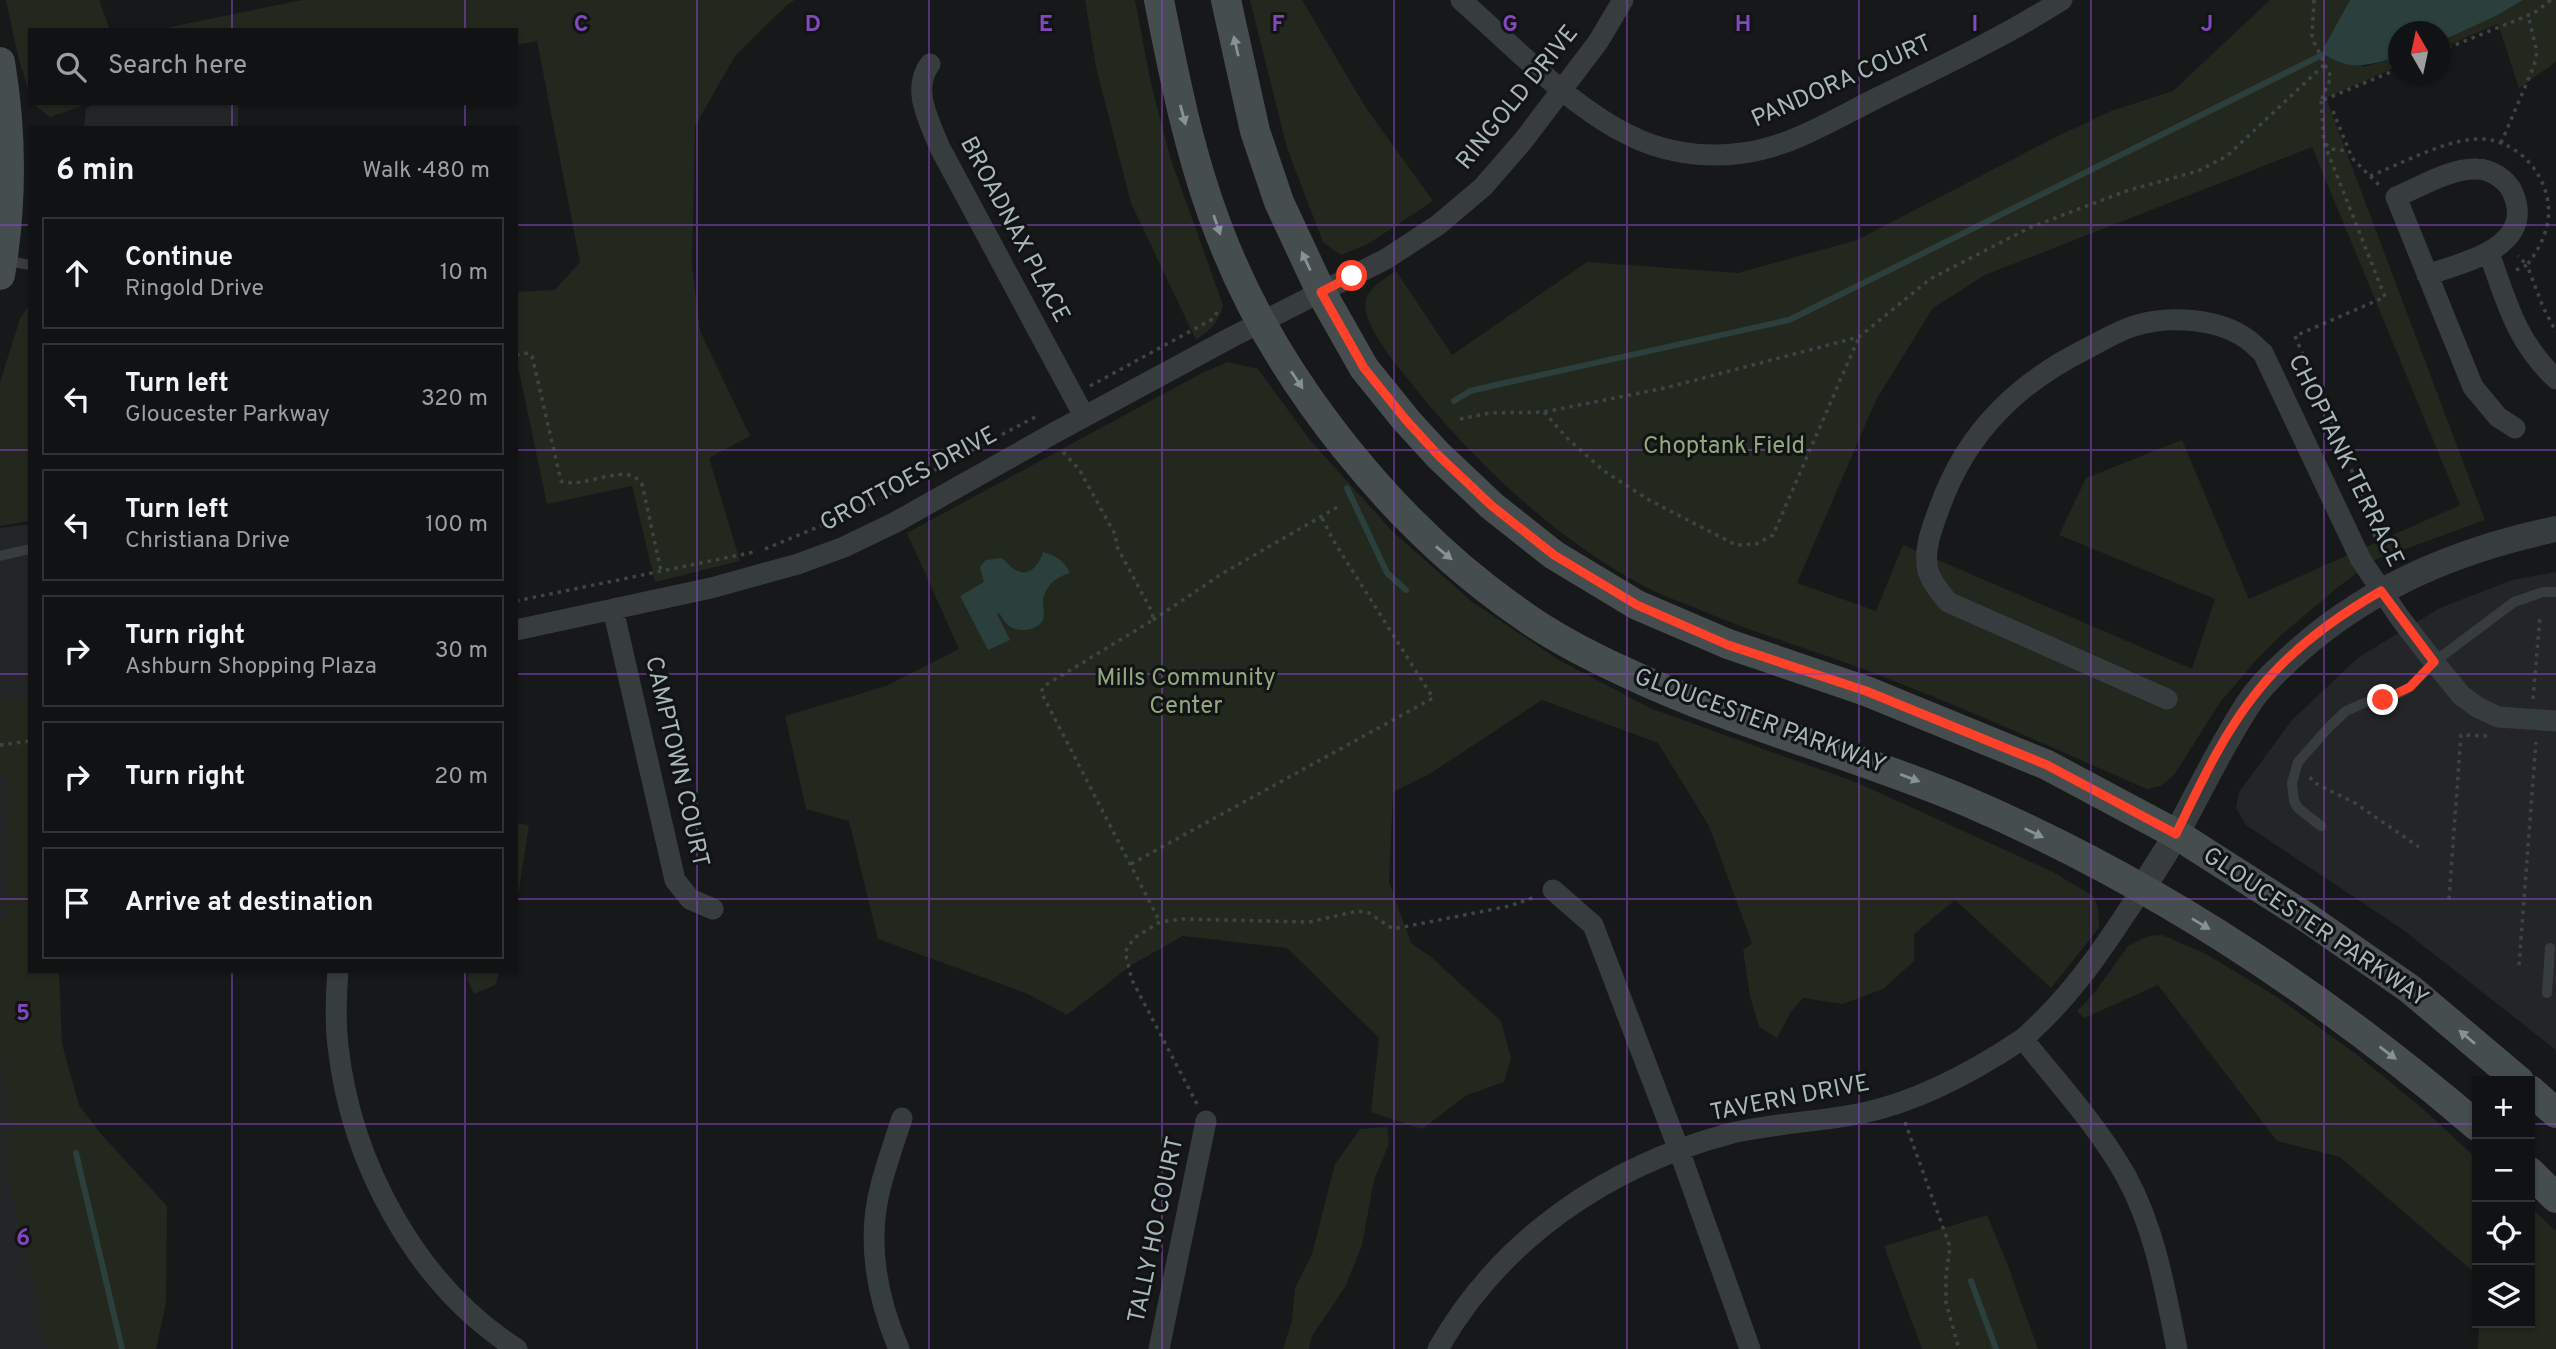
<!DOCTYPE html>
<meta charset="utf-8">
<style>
:root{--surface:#111213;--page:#1e2021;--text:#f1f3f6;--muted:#9c9ea0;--line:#303233}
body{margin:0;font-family:Overpass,sans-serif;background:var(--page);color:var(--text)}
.controls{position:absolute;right:21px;bottom:21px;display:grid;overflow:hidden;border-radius:0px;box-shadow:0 2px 5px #0004}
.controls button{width:63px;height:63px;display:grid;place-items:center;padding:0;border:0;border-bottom:2px solid var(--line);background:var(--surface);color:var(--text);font:35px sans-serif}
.compass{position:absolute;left:2388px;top:21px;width:63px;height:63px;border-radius:50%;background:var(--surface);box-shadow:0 2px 5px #0004;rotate:351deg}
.stop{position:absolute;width:21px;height:21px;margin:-16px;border:5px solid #ff4129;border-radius:50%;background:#fff}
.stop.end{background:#ff4129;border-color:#fff;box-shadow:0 2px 7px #0008}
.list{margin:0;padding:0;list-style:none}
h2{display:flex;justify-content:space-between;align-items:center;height:91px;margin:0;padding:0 28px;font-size:30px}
h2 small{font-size:23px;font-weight:400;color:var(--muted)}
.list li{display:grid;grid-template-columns:46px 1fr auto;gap:21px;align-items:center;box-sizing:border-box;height:112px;margin:0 14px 14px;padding:0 14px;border:2px solid var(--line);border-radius:0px}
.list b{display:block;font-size:26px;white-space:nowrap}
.list p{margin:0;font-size:23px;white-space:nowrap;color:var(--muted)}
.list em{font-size:23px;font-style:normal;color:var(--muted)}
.icon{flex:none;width:38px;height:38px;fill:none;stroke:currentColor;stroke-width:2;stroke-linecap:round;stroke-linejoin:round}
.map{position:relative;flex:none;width:2556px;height:1349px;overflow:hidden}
.search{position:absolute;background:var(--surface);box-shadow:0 2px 5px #0004;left:28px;top:28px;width:490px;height:77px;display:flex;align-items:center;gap:18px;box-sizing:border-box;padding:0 24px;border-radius:0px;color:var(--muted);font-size:26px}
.panel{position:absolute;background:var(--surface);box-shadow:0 2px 5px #0004;left:28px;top:126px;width:490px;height:847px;border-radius:0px}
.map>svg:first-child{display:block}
.built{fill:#232526}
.green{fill:#22281e;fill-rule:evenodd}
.water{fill:#2b3f3d}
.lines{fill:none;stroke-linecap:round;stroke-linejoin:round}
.stream{stroke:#2b3f3d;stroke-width:6}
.path{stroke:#3d4446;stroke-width:3.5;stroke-dasharray:3.5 5;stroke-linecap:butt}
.service{stroke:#373d3f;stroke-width:10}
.minor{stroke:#373d3f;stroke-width:21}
.tertiary{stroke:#373d3f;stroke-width:26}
.secondary{stroke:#454d4f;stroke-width:30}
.oneway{fill:#859395}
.route{stroke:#ff4129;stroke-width:9}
.grid{fill:none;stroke:#8448be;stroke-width:2;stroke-opacity:0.55}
.labels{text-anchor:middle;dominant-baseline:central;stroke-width:6;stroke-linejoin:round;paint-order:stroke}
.street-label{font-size:24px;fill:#a8b8ba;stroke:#121314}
.park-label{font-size:24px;fill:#92a77d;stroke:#121314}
.grid-label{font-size:23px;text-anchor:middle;font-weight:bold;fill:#8448be;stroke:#121314;stroke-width:6;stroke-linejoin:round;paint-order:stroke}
</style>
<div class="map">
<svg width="2556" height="1349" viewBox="0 0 2556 1349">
<rect width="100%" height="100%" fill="#171819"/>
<path class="built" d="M94,103H238V128H84L86,109Z
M30,524V708L0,713V528Z
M2556,572V1050L2402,929L2246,825L2236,808L2239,792L2292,720L2359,657L2440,608L2512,580Z
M13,757L19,1059L79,1349H0V760Z"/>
<path class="green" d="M6,0H99L110,30H30V97L17,52Z
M302,0H795L787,5L735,56L695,126L692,266L700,331L750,436L709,458L740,561L655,582L632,486L547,504L516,357V292L555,290L580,262L537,41L516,45V30H156Z
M1085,0H1135L1151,84L1171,160L1223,305C1219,323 1211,329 1196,340L1131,203L1096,67Z
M1250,0H1302L1366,108L1433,201L1368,244L1341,255L1323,242L1287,148Z
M2270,0H2350L2324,47L2364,67L2398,57V66L2326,98L2485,520L2375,560L2338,587L2279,637L2258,658L2221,701L2174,775L2161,786L2147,789C2063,753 1980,714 1894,681C1827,654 1757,635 1691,606C1675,600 1658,594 1642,585C1548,534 1469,457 1403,373C1391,359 1360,318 1366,300C1370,286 1385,279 1396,271L1452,355L1587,262L1738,273L1857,240L2054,138L2111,111L2173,91ZM2312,147L2460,505L2249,599L2182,440L2086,478L2059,535L2215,599L2192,669L1903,545L1876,611L1797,583L1876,400L1933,308L1985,275Z
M2523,0H2556V62L2519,88L2498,24L2441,48L2440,41L2496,16Z
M32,103H90L50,117Z
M30,303V521L0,526V382L20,319Z
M1228,362L1258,369L1310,440L1392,531L1471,601L1559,660L1650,708L1858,783L2051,871L2093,896L2098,908L2099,928L2051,988L1955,900L1914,934V961L1883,989L1843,1004L1803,998L1791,1012L1777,1038L1759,1027L1750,996L1743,950L1752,943L1709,826L1658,743L1542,700L1431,773L1393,792L1389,882L1411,943L1431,957L1501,1021L1511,1058L1504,1082L1467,1095L1422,1129L1371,1112L1379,1038L1287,948L1183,936L1133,964L1067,1015L1028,994L878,939L849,821L806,809L785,716L886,686L959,649L907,533L1202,373Z
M30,697V971H59L62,1044L79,1105L101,1134L167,1206L166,1303L156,1349H49L11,1192L8,1173L10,1099L0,1062V921L5,918L9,870L6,777L0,773V703Z
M516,823L529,825L516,909Z
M2162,935L2206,954L2277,997L2356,1054L2423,1109L2477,1159V1275L2340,1157L2277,1141L2158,985L2084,1018L2077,1011L2095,992L2128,946L2149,936Z
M469,971H500L495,985L474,994L467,979Z
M1387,1127L1389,1144L1374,1180L1362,1245L1345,1287L1312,1336L1309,1349H1283L1292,1321L1295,1288L1312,1254L1335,1164L1360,1129Z
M2530,1207L2556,1231V1349H2478L2479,1323H2530Z
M1987,1215L2007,1263L2038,1349H1922L1884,1246Z"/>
<path class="water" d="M2350,0H2523L2496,16L2441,41L2440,32H2398V57C2369,65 2351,72 2324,54V47Z
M1043,552C1057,556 1064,561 1070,573C1055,577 1044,587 1043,603C1043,608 1045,615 1043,620C1037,631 1018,633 1009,626C1005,623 1002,617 999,613L997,614L1010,640L988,650L960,596L984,582L980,567L986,560L1001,558C1007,561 1009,566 1014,569C1029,579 1040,564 1043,552Z"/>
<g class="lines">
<path class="stream" d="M1454,401L1470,391L1496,385L1789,320L2324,54
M1347,488L1387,573L1406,590
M76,1153L122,1349
M1971,1281L1996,1349"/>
<path class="path" d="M2314,0L2312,38L2331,77L2321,101L2398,69
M2440,51L2534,13L2551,0
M2321,101L2324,143L2385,297L2295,336L2357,483L2375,537L2383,545
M2333,111L2352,158L2379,185
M2501,143L2534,66L2537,52L2528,15
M2325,144L2332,149L2349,151
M2370,176C2401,164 2442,141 2476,139C2519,137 2554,180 2548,221C2545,238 2537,252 2527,265L2518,256
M2516,270L2527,265L2543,307L2556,332
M516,355L528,353L532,356L561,481C586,490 626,460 642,484L661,571
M1090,386L1211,320L1219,310
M1544,412L1568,439L1604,471L1649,500L1736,545L1756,544L1773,535L1859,337
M1460,419L1490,413L1544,412L1665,388L1859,337L1930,279L2029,228L2126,191L2198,171L2227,156L2324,65
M1063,452L1079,469L1116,536V545L1152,612L1153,620L1044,686L1041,692L1160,922
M765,549L859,510L1037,416
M516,601L754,552
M1153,620L1220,575L1341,505
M2533,699L2540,616
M0,745L30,741
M2310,777L2313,782L2355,803L2419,847
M1131,864L1433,698L1333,540L1322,518
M2449,899L2461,735L2487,736
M2519,965L2536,742
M1197,1104L1132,980L1125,952L1134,938L1160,922L1182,919L1309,922L1358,911L1369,913L1393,929L1510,906L1535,897
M1905,1122L1950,1247L1946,1276V1303L1959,1349"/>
<path class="service" d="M3,260L30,265
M0,556L30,549
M2321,826L2298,808L2294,801L2292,783L2298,762L2329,727L2346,711L2364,703L2398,694L2410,687L2434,662L2514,602L2543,592H2556
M2547,993L2550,948"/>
<path class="minor" d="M1461,0C1509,42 1568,104 1625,133C1660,152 1703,159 1743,153C1790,147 1833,120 1875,99C1938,68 2002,38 2062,0
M930,64C911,89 929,121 940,148L1084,416
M2489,253C2507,303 2516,341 2556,379
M2427,275C2464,262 2538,247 2512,191C2506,179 2490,169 2477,169C2450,168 2420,187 2396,197L2473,387L2498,417L2515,428
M613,609L675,880L690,899L713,909
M516,630L711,588L798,564L844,547L894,523L1054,433L1230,338L1386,259L1438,225L1483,187L1523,141L1598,42L1623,0
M2167,699L1948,602C1940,592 1932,583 1928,571C1923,550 1932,528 1939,509C1952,472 1972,438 2000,410C2025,384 2054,365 2086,349C2102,341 2117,331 2134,326C2167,315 2218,318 2247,339C2253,343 2258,349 2263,353L2361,560L2400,618L2434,662L2461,695L2477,707L2498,717L2556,721
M1553,890L1593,925L1679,1150L1750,1349
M338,971C336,996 335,1021 338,1046C351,1163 416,1285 517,1349
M2023,1039C2058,1083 2098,1126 2126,1176C2155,1229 2165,1289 2177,1349
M899,1349C877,1298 866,1240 881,1185C887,1162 895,1140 902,1118
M1159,1349L1206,1121
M1438,1349C1501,1238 1609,1165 1732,1133C1775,1123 1820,1122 1863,1113C1919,1101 1973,1072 2021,1040C2029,1035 2036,1026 2044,1019C2083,980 2112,935 2142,889"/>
<path class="tertiary" d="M2142,889C2153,871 2166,853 2176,834C2201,789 2222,743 2251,700C2264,681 2283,665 2299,650C2373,585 2460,549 2556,529"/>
<path class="secondary" d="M1159,0C1175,81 1191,162 1222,239C1278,382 1395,527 1521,614C1553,637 1590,656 1625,672C1736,725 1856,754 1968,802C2154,882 2324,995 2477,1126
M1226,0L1255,131L1279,202L1321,292L1364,368L1406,420L1438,455L1492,506L1554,555L1637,605L1728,644L1866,691L2047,765L2176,834L2309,919L2410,989L2519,1081
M0,62C12,133 12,204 0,275
M2530,1090L2556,1113
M2530,1172L2556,1198"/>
</g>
<defs><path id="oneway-solid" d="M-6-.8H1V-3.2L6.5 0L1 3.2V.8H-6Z" transform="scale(1.75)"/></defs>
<g class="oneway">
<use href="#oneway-solid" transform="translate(1236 46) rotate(-103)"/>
<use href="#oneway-solid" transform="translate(1183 115) rotate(75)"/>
<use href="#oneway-solid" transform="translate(1217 225) rotate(71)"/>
<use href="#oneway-solid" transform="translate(1306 261) rotate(-115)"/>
<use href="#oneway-solid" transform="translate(1297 380) rotate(56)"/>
<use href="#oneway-solid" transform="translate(1444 553) rotate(39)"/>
<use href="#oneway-solid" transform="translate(1910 778) rotate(21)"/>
<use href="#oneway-solid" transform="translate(2034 833) rotate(26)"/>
<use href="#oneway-solid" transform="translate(2201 924) rotate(31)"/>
<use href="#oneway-solid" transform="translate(2467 1037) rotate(-140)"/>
<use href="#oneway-solid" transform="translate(2388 1053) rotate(37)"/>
</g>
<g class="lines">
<path class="route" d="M1352,276L1321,292L1364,368L1406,420L1438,455L1492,506L1554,555L1637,605L1728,645L1866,691L2047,765L2176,834C2199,787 2221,738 2253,697C2286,653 2334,618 2381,591L2434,662L2410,687L2383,700"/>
</g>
<path class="grid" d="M232,0V30M465,0V30M697,0V1349M929,0V1349M1162,0V1349M1394,0V1349M1627,0V1349M1859,0V1349M2091,0V1349M2324,0V1349M232,103V128M465,103V128M0,225H30M516,225H2556M0,450H30M516,450H2556M0,674H30M516,674H2556M0,899H30M516,899H2556M232,971V1349M465,971V1349M0,1124H2477M2530,1124H2556"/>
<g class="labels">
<g class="street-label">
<text transform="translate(1842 82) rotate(-24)">PANDORA COURT</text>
<text transform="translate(1518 98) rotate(-51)">RINGOLD DRIVE</text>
<text transform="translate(1014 230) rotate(62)">BROADNAX PLACE</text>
<text transform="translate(2345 461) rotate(64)">CHOPTANK TERRACE</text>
<text transform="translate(909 480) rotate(-28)">GROTTOES DRIVE</text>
<text transform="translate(1760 722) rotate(20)">GLOUCESTER PARKWAY</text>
<text transform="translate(676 762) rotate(77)">CAMPTOWN COURT</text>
<text transform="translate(2315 928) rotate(34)">GLOUCESTER PARKWAY</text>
<text transform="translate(1790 1099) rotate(-11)">TAVERN DRIVE</text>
<text transform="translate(1157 1230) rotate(-78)">TALLY HO COURT</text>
</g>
<g class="park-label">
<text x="1724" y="447">Choptank Field</text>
<text x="1186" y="679">Mills Community<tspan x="1186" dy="28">Center</tspan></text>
</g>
</g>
<g class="grid-label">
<text x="581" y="31">C</text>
<text x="813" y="31">D</text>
<text x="1046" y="31">E</text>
<text x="1278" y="31">F</text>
<text x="1510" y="31">G</text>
<text x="1743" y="31">H</text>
<text x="1975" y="31">I</text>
<text x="2207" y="31">J</text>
<text x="23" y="1020">5</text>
<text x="23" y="1245">6</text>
</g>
</svg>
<div class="controls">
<button>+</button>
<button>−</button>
<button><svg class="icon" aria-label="locate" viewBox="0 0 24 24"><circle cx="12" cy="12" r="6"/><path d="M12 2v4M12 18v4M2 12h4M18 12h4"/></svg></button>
<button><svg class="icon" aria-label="layers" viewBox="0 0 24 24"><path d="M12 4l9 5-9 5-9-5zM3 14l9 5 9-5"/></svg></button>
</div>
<svg class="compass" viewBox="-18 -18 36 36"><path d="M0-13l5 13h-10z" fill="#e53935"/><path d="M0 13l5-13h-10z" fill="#9c9ea0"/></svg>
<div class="stop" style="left:1352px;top:276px"></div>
<div class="stop end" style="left:2383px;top:700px"></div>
<div class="search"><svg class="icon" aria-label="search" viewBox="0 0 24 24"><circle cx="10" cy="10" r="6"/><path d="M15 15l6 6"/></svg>Search here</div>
<section class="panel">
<h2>6 min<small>Walk · 480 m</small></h2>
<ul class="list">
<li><svg class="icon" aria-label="ahead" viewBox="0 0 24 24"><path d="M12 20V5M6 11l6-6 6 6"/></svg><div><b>Continue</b><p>Ringold Drive</p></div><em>10 m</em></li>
<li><svg class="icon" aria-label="left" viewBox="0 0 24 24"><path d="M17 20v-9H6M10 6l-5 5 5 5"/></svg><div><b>Turn left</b><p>Gloucester Parkway</p></div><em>320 m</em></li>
<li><svg class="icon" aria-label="left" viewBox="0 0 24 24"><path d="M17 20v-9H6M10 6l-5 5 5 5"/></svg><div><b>Turn left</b><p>Christiana Drive</p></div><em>100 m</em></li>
<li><svg class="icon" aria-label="right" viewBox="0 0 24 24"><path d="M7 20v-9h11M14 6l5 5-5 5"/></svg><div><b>Turn right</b><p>Ashburn Shopping Plaza</p></div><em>30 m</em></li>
<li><svg class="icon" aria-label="right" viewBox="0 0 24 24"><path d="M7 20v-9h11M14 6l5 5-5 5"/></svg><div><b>Turn right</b></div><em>20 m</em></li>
<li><svg class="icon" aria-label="arrive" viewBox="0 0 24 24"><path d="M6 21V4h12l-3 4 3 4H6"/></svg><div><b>Arrive at destination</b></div></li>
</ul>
</section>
</div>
